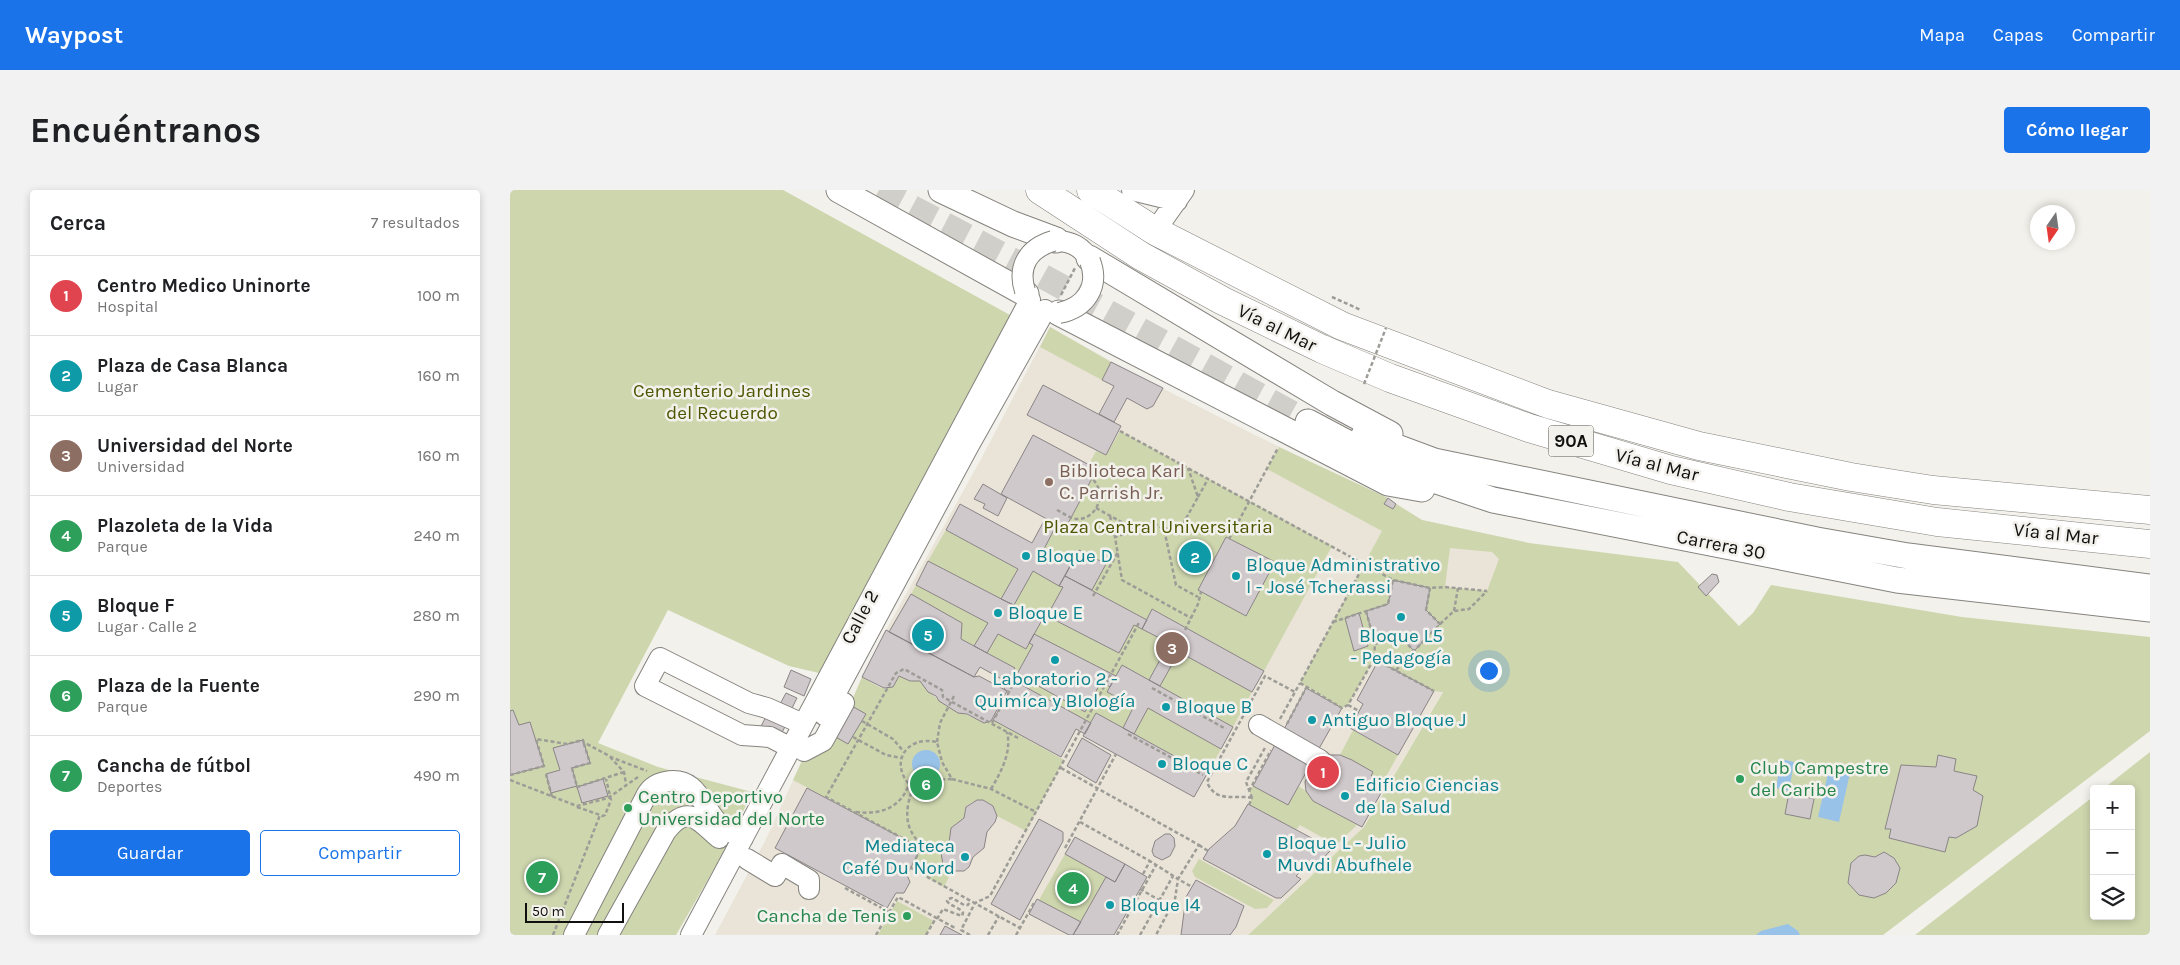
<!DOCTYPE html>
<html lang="es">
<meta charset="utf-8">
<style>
:root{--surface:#fff;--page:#f2f2f2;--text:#202124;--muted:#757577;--line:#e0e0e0;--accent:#1a73e8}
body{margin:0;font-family:Karla,sans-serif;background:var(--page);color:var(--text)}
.controls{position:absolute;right:15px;bottom:15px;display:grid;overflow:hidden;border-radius:5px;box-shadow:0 2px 8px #0003}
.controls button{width:45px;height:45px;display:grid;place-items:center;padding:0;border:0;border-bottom:1px solid var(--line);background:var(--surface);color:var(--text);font:25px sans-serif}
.compass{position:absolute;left:1520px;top:15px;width:45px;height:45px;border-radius:50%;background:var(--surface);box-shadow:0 2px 8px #0003;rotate:193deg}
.scale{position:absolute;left:15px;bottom:12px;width:99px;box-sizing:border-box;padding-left:5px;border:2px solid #11100e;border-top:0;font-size:14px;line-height:18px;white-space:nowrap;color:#11100e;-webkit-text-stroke:4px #f3f1eb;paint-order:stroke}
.you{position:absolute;left:978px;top:480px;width:18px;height:18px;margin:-12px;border:4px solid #fff;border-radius:50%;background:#1a73e8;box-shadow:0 0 0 8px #1a73e833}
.badge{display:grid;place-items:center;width:32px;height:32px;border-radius:50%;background:var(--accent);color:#fff;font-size:16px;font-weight:700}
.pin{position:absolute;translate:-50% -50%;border:2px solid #fff;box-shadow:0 1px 5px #0006}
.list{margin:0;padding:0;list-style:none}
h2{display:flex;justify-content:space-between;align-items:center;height:65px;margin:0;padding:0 20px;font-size:21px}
h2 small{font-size:16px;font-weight:400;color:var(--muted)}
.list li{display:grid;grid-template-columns:32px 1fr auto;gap:15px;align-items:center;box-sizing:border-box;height:80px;padding:0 20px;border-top:1px solid var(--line)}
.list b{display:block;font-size:19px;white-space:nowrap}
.list p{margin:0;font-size:16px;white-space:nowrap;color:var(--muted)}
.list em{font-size:16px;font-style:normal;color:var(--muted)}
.actions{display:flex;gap:10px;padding:15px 20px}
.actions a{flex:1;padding:11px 0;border:1px solid var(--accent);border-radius:5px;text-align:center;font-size:18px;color:var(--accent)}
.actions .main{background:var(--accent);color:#fff}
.icon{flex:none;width:28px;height:28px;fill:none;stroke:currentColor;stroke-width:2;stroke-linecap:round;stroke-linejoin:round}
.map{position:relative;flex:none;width:1640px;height:745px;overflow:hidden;border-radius:5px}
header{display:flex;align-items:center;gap:30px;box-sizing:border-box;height:70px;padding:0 25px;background:var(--accent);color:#fff}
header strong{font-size:24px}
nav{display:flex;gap:28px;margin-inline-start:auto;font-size:18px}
.intro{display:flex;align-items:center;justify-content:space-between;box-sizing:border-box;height:120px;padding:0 30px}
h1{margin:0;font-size:35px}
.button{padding:12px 22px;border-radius:5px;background:var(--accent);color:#fff;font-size:18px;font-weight:700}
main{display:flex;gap:30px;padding:0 30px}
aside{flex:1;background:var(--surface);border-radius:5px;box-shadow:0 2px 8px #0003}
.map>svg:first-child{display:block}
.built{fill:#e9e4d7}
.green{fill:#ced6ae;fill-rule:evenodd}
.water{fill:#99c2e8}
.building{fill:#d0c9cc;stroke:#8a8486}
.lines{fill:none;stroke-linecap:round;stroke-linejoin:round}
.major-tunnel{stroke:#d1cfca;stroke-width:25;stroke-dasharray:25 12;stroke-linecap:butt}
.minor-casing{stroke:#85837e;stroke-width:22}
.major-casing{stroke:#85837e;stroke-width:27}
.highway-casing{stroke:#85837e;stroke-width:29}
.path{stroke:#9d9c97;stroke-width:2.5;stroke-dasharray:4 2.5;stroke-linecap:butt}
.minor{stroke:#fff;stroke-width:20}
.major{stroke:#fff;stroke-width:25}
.highway{stroke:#fff;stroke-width:28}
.minor-bridge-casing{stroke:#85837e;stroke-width:22;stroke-linecap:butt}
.path-bridge{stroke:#9d9c97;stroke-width:2.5;stroke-dasharray:4 2.5;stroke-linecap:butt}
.minor-bridge{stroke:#fff;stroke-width:20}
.education-dot{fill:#8d6e63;stroke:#f3f1eb;stroke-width:2}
.culture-dot{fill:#0f9aa8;stroke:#f3f1eb;stroke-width:2}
.leisure-dot{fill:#2e9e5b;stroke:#f3f1eb;stroke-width:2}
.labels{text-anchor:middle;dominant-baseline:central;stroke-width:5;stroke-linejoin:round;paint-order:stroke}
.shield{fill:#f3f1eb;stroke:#555450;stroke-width:1}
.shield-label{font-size:18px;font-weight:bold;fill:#11100e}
.street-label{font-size:19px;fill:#11100e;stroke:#f3f1eb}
.park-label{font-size:19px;fill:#4e5600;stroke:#f3f1eb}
.education-label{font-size:19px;fill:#785e54;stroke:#f3f1eb;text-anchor:start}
.culture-label{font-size:19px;fill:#0d838f;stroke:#f3f1eb;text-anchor:start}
.leisure-label{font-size:19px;fill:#27864d;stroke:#f3f1eb;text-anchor:start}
</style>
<header>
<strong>Waypost</strong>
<nav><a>Mapa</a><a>Capas</a><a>Compartir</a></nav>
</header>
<div class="intro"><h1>Encuéntranos</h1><a class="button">Cómo llegar</a></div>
<main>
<aside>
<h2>Cerca<small>7 resultados</small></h2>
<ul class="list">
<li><span class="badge" style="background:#e0444e">1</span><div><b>Centro Medico Uninorte</b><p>Hospital</p></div><em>100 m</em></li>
<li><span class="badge" style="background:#0f9aa8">2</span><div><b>Plaza de Casa Blanca</b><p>Lugar</p></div><em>160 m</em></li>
<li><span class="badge" style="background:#8d6e63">3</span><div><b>Universidad del Norte</b><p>Universidad</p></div><em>160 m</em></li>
<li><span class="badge" style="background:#2e9e5b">4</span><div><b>Plazoleta de la Vida</b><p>Parque</p></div><em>240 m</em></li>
<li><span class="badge" style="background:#0f9aa8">5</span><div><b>Bloque F</b><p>Lugar · Calle 2</p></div><em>280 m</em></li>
<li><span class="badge" style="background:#2e9e5b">6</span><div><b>Plaza de la Fuente</b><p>Parque</p></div><em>290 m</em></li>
<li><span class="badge" style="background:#2e9e5b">7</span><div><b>Cancha de fútbol</b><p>Deportes</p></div><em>490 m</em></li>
</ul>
<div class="actions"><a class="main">Guardar</a><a>Compartir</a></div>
</aside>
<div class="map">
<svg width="1640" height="745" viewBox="0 0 1640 745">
<rect width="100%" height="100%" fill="#f3f1eb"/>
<path class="built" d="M540,137L622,183L743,244L871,307H876L912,330L1019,353L854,637L738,745H205L255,651L291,573L340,515L352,487L376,440L471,269Z"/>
<path class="green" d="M0,0H273L500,125L309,483L279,476L158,420L88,553L148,577L242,602L219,653L166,745H0Z
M540,137L601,172L592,190L530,157Z
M610,241L822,356L754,481L643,419L637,430L582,400L596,374L569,360L561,374L534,359L586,261L596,265ZM716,347L764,372L736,426L688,400Z
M769,257L878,308L875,314L883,319L886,314L912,330L1019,353L1168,372L1229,436L1243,423L1261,395L1452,427L1640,447V541L1373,745H738L854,637L933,502L924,501L864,469L838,515L832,518L790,493L872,341L757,279ZM940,358L982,362L989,369L977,401L935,397ZM883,390L920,398L916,420L929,434L903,461L889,445L865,454L856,421L878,414ZM849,423L858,456L845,461L835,428Z
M436,340L508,379L491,409L418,371Z
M523,381L553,397L538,427L609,463L624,435L659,453L639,490L612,475L606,486L524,444L504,415Z
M406,395L478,433L464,456L451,449L452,433L401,404Z
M488,444L523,455L507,484L575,521L591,492L600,497L624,516L613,538L586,523L581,533L499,488L505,478L477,463Z
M669,462L742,502L723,537L650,496Z
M389,486L400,491H410C429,517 447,519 474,533L483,530L554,570L516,641L487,626L483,616L473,610L462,612L456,617L454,628L441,638L439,653L432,663L433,674L442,681L434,697L401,678L411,658L283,590L291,573L340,515L352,487C369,496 377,508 389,486Z
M638,518L711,559L697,584L624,544Z
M843,540L888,565L873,592L861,586L863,582L830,565Z
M1640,562V745H1405L1584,606V726H1621V599H1593Z
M743,596L778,614L788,596L796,601L803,611L847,635L826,655L790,635L786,640L739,615L742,608L739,601Z
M555,664L596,687L571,732L529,710Z
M689,669L764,710L757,718L745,719L685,687L682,681Z
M387,711L424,731L416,745H368Z"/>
<path class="water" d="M402 574a14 14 0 1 1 28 0a14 14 0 1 1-28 0Z
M1271,569L1284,572L1279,601L1266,598Z
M1319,579L1340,583L1329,632L1308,627Z
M1278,734L1288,741L1290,745H1246L1251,741Z"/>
<path class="building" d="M601,172L653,198L643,216L637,219L617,208L604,232L589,224L604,196L592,190Z
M533,195L611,236L596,265L517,225Z
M523,245L587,279L555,339L491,304Z
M473,294L497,308L488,326L473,318L475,314L464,309Z
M878,308L886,314L883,319L874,314Z
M450,314L522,353L535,329L547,334L534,359L561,374L549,396L523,381L504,415L491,409L508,379L436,340Z
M716,347L765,372L736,426L688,400Z
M569,360L596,374L582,400L555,386Z
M418,371L532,430L516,459L488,444L477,463L464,456L478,433L406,395Z
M1202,384L1207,385L1209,392L1196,406L1188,397Z
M555,386L637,430L632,439L624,435L609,463L537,426L553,397L549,396Z
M883,390L920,398L916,420L930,434L904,461L889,445L865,454L856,421L878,414Z
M401,404L452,433L451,449L505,478L497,492L470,477L464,487L379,442Z
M642,419L754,481L742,502L669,462L650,496L639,490L659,453L632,439Z
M849,423L858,456L844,461L835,428Z
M376,440L464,487L469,486L497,501L481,531L474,533L457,524L448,523L429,511L426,506L418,502L410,491H400L389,486L383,497L374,498L352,487Z
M524,444L606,486L600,497L591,492L575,522L507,484L523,455L519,453Z
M868,471L924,501L888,565L840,538L853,514L847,510Z
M612,475L723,537L711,559L638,518L624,544L613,538L624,516L597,502Z
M281,480L301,489L294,506L274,497Z
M499,488L581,533L575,544L566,539L551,567L483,530L499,502L494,499Z
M796,498L832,518L807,562L772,543Z
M276,503L287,508L280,522L269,516Z
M340,515L356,524L338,554L322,545Z
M3,520L9,535L20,532L34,576L0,585V521Z
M258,523L277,533L269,548L250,538Z
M586,523L697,584L684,607L573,546Z
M572,548L601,565L586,593L557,576Z
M73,550L80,573L62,578L67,596L41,603L36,584L50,580L43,558Z
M767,551L803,570L778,615L743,596Z
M817,565H830L842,570L863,582L861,586L876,594L852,637L803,611L796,601L795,592L802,577Z
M1428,565L1446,569L1444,581L1467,586L1463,600L1473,606L1467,636L1446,648L1439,647L1435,662L1379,648L1381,639H1375L1391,575L1426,577Z
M93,589L98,606L72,613L67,597Z
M297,598L411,658L397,685L400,692L394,703H386L377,718L265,658Z
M1279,603L1304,609L1300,629L1275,624Z
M467,610H473L483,616L487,626L485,632L477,642L474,658L463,667L459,677L454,681H442L433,674L431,663L439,653L441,638L454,628L456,617Z
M738,614L822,659L802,680L795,677L786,686L791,689L771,708H766L693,669L699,659L725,636Z
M529,629L553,642V651L510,730L481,714Z
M655,644H660L664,648L665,656L660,666L652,670L644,666L642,661L645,651Z
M565,647L615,674L605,692L555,664Z
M1374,662L1384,668L1390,678L1386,693L1376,703L1364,708L1349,705L1338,693L1341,673L1349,666L1355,665L1365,667Z
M615,674L637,687L604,745H563L596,687L605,692Z
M686,690L734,716L726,737L720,745H671L676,707Z
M527,709L571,732L563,745H559L519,724Z
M435,736L452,745H430Z"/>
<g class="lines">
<path class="major-tunnel" d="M369,0L525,82L798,232"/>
<defs>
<path id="minor" d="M622,0L667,11
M645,41L674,0
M543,51C560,50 573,57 580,71
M314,525L458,257L535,120
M749,535L810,570
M281,558L260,547L232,545L135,496L150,468L239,513L257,518L293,534
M294,561L313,551L334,513
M237,669L265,686L272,674L299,690V699
M64,745L135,608C139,599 145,594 155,592C188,585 192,618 209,634C216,641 225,644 233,648
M98,745L156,641C178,613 188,630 209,648
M181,745L520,110"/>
<path id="major" d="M329,0L516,104
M431,0L503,34L546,50
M579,68L822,213L880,244
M549,123L878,293L912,299
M798,232L879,275L983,310L1387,390L1640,419
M854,245L924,271L1307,350L1398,366L1640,397"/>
<path id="highway" d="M530,0L631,66L713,111L812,159L880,188L1019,238L1161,280L1279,307L1427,332L1640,354
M581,0L645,41L832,136L1038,214L1189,256L1341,287L1423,300L1640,320"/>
</defs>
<use href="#minor" class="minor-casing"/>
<use href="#major" class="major-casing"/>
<use href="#highway" class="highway-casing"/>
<path class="path" d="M551,105L565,78
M822,107L851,120
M610,241L883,390L920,398L935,397L977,401
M688,307L698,289
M586,318L626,340L643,333L654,339L666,395L688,407
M547,320C553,323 562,330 569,329C586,328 596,306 585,292C582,287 574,285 568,282
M600,326L605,347
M654,339L673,334L688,307L678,278
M626,340L605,347L612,390L681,428
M719,349L768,258
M855,373L790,493L832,518L838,515L864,469L865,454L889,445L904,461L930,434L916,420L920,398
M583,406L608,362
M856,421L865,454
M944,421L948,398
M823,432L878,414L883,390
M930,434L944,421L959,419L977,401
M675,440L688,414L691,402
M864,469L924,501
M886,480L904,461
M642,498L716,539
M838,515L849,521
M770,529L785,502
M352,531L383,549L394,562
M482,533L506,489
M777,534L796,498
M618,544L693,585
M343,547L376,565L391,568
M508,548L433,507L432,500L394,479L386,483L316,607L411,658L401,678L510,738
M427,552L430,533L444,506
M100,567L114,582L116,594
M551,578L689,655L668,689L682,697
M114,582L67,597L62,578L80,573L74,554H77L103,568L137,581
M36,584L42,607
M0,585L34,576L26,549L57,554L73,550L74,554
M442,589L481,599L526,622
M0,590L67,616L98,608L128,587
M403,598C378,576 394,545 427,552L432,572L442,589L421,590L403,598C398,611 394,627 401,641C404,647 409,652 411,658
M481,599C491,582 502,562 497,542
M739,601L761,560
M742,608C725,604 706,614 697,592L755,486L785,502L790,493
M742,608L736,592L756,556
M739,615L742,608
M67,617L93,626L95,625L101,610L96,589
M346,622C370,625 391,618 399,594
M570,632L640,671
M689,655L698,661
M555,658L606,564
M633,684L640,671L668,689L665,709L646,745
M335,698L379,722
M630,699L649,710
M427,729L433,719L452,726L453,723C450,717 441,717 437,711L438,709L442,708L454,715H458L460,711
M43,745L90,625
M366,745L388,707L445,738
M416,745L426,728
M460,745L451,740L465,713L480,706L630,431
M478,745L489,726
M506,745L524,713
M607,745L646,675
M630,745L663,686"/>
<use href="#minor" class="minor"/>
<use href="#major" class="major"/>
<use href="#highway" class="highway"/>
<defs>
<path id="minor-bridge" d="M515,101C507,76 519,58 543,51
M549,123C575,118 590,97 580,71"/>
</defs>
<use href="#minor-bridge" class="minor-bridge-casing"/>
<path class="path-bridge" d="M854,194L876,138"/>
<use href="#minor-bridge" class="minor-bridge"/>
</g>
<circle class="education-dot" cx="539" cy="292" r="5"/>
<g class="culture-dot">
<circle cx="516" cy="366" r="5"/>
<circle cx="726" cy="386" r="5"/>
<circle cx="488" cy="423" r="5"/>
<circle cx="891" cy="427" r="5"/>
<circle cx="545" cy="470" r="5"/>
<circle cx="656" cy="517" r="5"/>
<circle cx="802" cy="530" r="5"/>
<circle cx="652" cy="574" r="5"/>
<circle cx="835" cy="606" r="5"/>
<circle cx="757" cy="664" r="5"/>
<circle cx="455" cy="667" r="5"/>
<circle cx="600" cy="715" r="5"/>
</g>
<g class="leisure-dot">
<circle cx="1230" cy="589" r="5"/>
<circle cx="118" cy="618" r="5"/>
<circle cx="397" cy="726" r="5"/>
</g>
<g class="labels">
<rect class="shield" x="1038.5" y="235.5" width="45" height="31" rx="4"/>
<g class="shield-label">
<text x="1061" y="251">90A</text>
</g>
<g class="street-label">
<text transform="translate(767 138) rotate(26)">Vía al Mar</text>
<text transform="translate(1147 275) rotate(14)">Vía al Mar</text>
<text transform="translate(1546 344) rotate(6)">Vía al Mar</text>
<text transform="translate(1211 355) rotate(11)">Carrera 30</text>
<text transform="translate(350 427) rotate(-62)">Calle 2</text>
</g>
<g class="park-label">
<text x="212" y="201">Cementerio Jardines<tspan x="212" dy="22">del Recuerdo</tspan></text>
<text x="648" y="337">Plaza Central Universitaria</text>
</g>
<g class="education-label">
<text x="549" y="281">Biblioteca Karl<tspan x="549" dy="22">C. Parrish Jr.</tspan></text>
</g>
<g class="culture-label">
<text x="526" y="366">Bloque D</text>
<text x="736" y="375">Bloque Administrativo<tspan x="736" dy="22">I - José Tcherassi</tspan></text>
<text x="498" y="423">Bloque E</text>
<text x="891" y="446" text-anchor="middle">Bloque L5<tspan x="891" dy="22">- Pedagogía</tspan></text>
<text x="545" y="489" text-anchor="middle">Laboratorio 2 -<tspan x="545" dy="22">Quimíca y BIología</tspan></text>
<text x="666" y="517">Bloque B</text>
<text x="812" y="530">Antiguo Bloque J</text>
<text x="662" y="574">Bloque C</text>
<text x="845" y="595">Edificio Ciencias<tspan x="845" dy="22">de la Salud</tspan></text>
<text x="767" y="653">Bloque L - Julio<tspan x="767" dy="22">Muvdi Abufhele</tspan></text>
<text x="445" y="656" text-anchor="end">Mediateca<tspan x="445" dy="22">Café Du Nord</tspan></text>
<text x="610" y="715">Bloque I4</text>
</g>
<g class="leisure-label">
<text x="1240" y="578">Club Campestre<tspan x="1240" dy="22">del Caribe</tspan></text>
<text x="128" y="607">Centro Deportivo<tspan x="128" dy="22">Universidad del Norte</tspan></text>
<text x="387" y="726" text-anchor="end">Cancha de Tenis</text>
</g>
</g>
</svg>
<div class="controls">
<button>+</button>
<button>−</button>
<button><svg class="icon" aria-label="layers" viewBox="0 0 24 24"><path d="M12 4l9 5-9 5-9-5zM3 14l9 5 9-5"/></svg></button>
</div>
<svg class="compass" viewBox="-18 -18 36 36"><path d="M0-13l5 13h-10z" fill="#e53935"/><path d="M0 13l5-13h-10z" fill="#757577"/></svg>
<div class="scale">50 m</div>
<div class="you"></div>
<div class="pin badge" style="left:813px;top:582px;background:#e0444e">1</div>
<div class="pin badge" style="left:685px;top:367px;background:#0f9aa8">2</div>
<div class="pin badge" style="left:662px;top:458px;background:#8d6e63">3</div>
<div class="pin badge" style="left:563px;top:698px;background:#2e9e5b">4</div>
<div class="pin badge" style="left:418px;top:445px;background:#0f9aa8">5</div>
<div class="pin badge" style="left:416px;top:594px;background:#2e9e5b">6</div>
<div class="pin badge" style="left:32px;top:687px;background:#2e9e5b">7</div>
</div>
</main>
